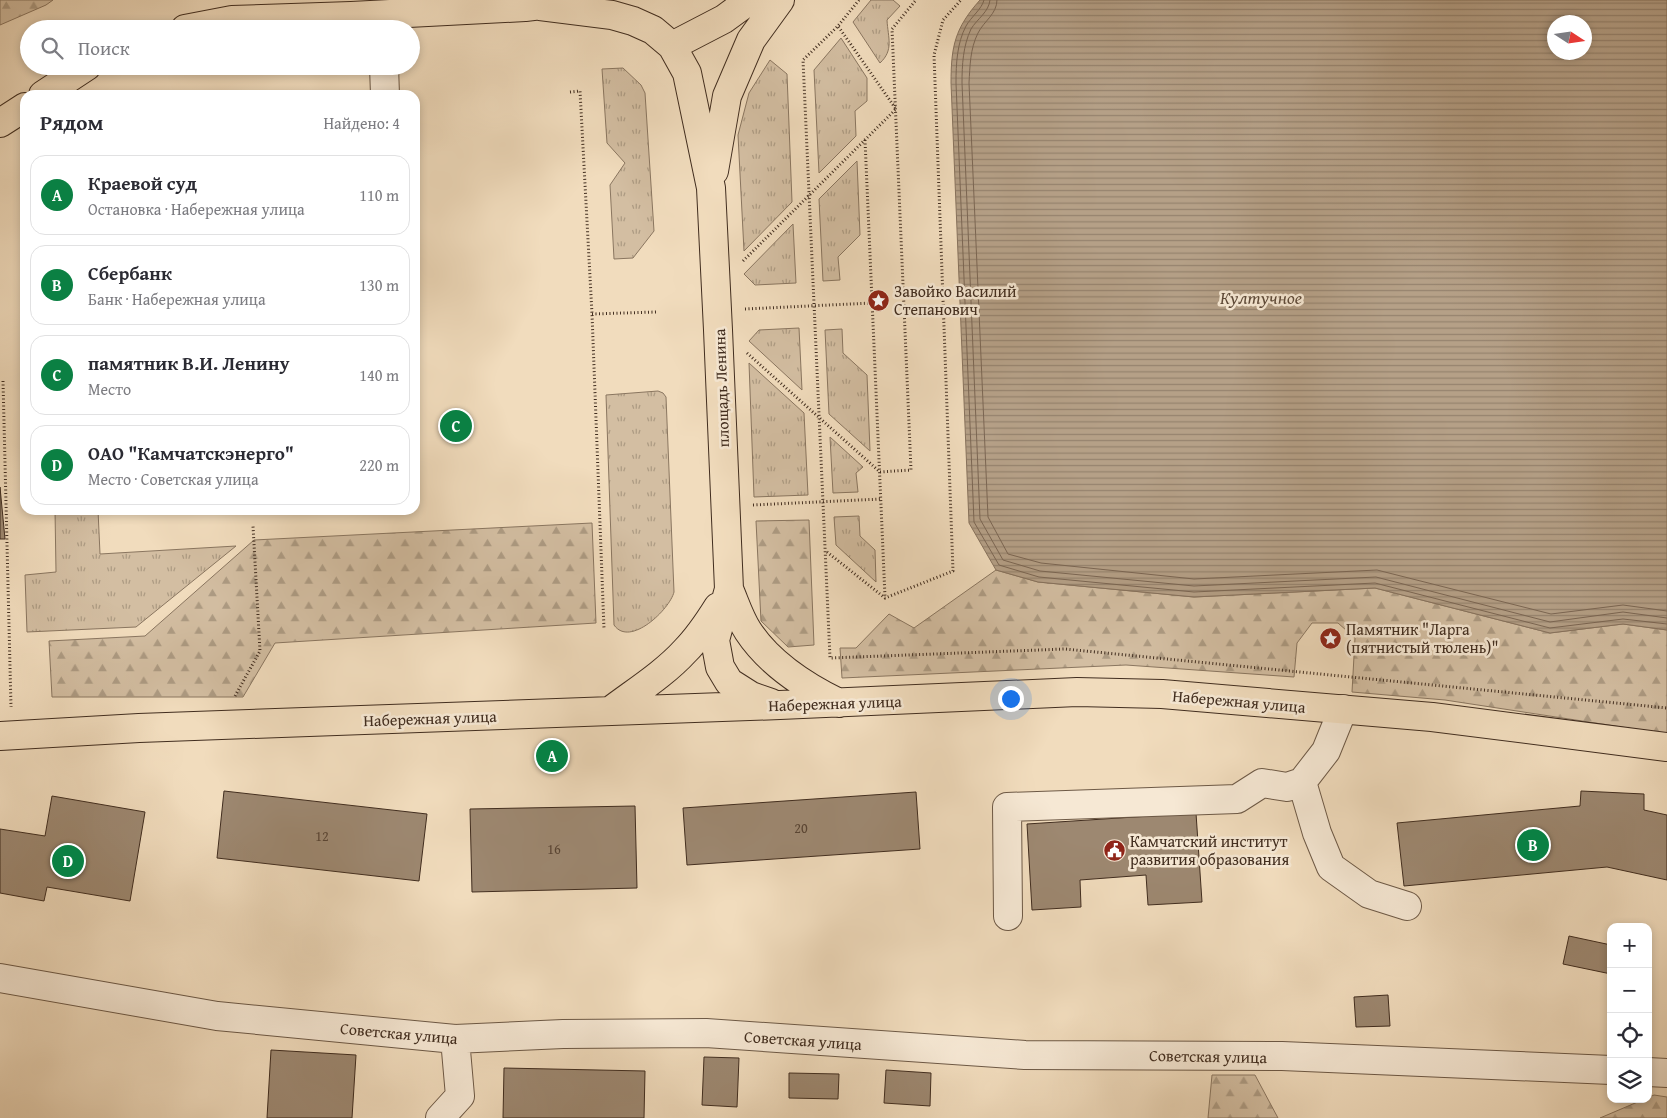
<!DOCTYPE html>
<html lang="ru">
<meta charset="utf-8">
<style>
:root{--surface:#fff;--page:#f2f2f3;--text:#2b2b33;--muted:#7c7c81;--line:#e1e1e2;--accent:#0b8043}
body{margin:0;font-family:"Gentium Book Plus",serif;background:var(--page);color:var(--text)}
.controls{position:absolute;right:15px;bottom:15px;display:grid;overflow:hidden;border-radius:10px;box-shadow:0 2px 8px #0003}
.controls button{width:45px;height:45px;display:grid;place-items:center;padding:0;border:0;border-bottom:1px solid var(--line);background:var(--surface);color:var(--text);font:25px sans-serif}
.compass{position:absolute;left:1547px;top:15px;width:45px;height:45px;border-radius:50%;background:var(--surface);box-shadow:0 2px 8px #0003;rotate:102deg}
.you{position:absolute;left:1010px;top:698px;width:18px;height:18px;margin:-12px;border:4px solid #fff;border-radius:50%;background:#1a73e8;box-shadow:0 0 0 8px #1a73e833}
.badge{display:grid;place-items:center;width:32px;height:32px;border-radius:50%;background:var(--accent);color:#fff;font-size:16px;font-weight:700}
.pin{position:absolute;translate:-50% -50%;border:2px solid #fff;box-shadow:0 1px 5px #0006}
.list{margin:0;padding:0;list-style:none}
h2{display:flex;justify-content:space-between;align-items:center;height:65px;margin:0;padding:0 20px;font-size:21px}
h2 small{font-size:16px;font-weight:400;color:var(--muted)}
.list li{display:grid;grid-template-columns:32px 1fr auto;gap:15px;align-items:center;box-sizing:border-box;height:80px;margin:0 10px 10px;padding:0 10px;border:1px solid var(--line);border-radius:15px}
.list b{display:block;font-size:19px;white-space:nowrap}
.list p{margin:0;font-size:16px;white-space:nowrap;color:var(--muted)}
.list em{font-size:16px;font-style:normal;color:var(--muted)}
.icon{flex:none;width:28px;height:28px;fill:none;stroke:currentColor;stroke-width:2;stroke-linecap:round;stroke-linejoin:round}
.map{position:relative;flex:none;width:1667px;height:1118px;overflow:hidden}
.search{position:absolute;background:var(--surface);box-shadow:0 2px 8px #0003;left:20px;top:20px;width:400px;height:55px;display:flex;align-items:center;gap:12px;box-sizing:border-box;padding:0 18px;border-radius:28px;color:var(--muted);font-size:19px}
.panel{position:absolute;background:var(--surface);box-shadow:0 2px 8px #0003;left:20px;top:90px;width:400px;height:425px;border-radius:15px}
.map>svg:first-child{display:block}
.grass{fill:url(#grass-tufts);stroke:#8a7660}
.forest{fill:url(#forest-firs);stroke:#8a7660}
.water{fill:url(#water-rules);stroke:#87725d;fill-rule:evenodd}
.lines{fill:none;stroke-linecap:round;stroke-linejoin:round}
.shore{stroke:#7b6653;stroke-width:1}
.building{fill:#9d8871;stroke:#412d1f}
.minor-casing{stroke:#6d5946;stroke-width:30}
.major-casing{stroke:#412d1f;stroke-width:30}
.path{stroke:#412d1f;stroke-width:3;stroke-dasharray:1 2.5;stroke-linecap:butt}
.minor{stroke:#f6e8d4;stroke-width:28}
.major{stroke:#f1dcbd;stroke-width:28}
.labels{text-anchor:middle;dominant-baseline:central;stroke-width:5;stroke-linejoin:round;paint-order:stroke}
.number-label{font-size:14px;fill:#584434}
.poi-label{font-size:16px;fill:#412d1f;stroke:#f6e8d4;text-anchor:start}
.street-label{font-size:16px;fill:#412d1f;stroke:#f6e8d4}
.water-label{font-size:18px;font-style:italic;fill:#5e4a39;stroke:#f6e8d4}
</style>
<div class="map">
<svg width="1667" height="1118" viewBox="0 0 1667 1118">
<defs>
<pattern id="grass-tufts" width="24" height="20" patternUnits="userSpaceOnUse" patternTransform="scale(1.25)"><rect width="24" height="20" fill="#d3bea2"/><path d="M3 7l-1-3M5 7V3M7 7l1-3M15 17l-1-3M17 17v-4M19 17l1-3" fill="none" stroke="#ad9b83"/></pattern>
<pattern id="forest-firs" width="22" height="20" patternUnits="userSpaceOnUse" patternTransform="scale(1.25)"><rect width="22" height="20" fill="#d3bea2"/><path d="M5 1l3.5 6h-7zM16 11l3.5 6h-7z" fill="#ad9b83"/></pattern>
<pattern id="water-rules" width="6" height="5" patternUnits="userSpaceOnUse" patternTransform="scale(1.25)"><rect width="6" height="5" fill="#b5a087"/><path d="M0 2.5h6" fill="none" stroke="#95836e"/></pattern>
</defs>
<rect width="100%" height="100%" fill="#f1dcbd"/>
<filter id="stains"><feTurbulence type="fractalNoise" baseFrequency=".004" numOctaves="4"/><feColorMatrix values="0 0 0 0 .2 0 0 0 0 .09 0 0 0 0 .02 0 0 0 .5 -.17"/></filter>
<radialGradient id="worn" r=".72"><stop offset=".6" stop-color="#630" stop-opacity="0"/><stop offset="1" stop-color="#630" stop-opacity=".3"/></radialGradient>
<path class="grass" d="M871,0H893L900,6L887,20C888,38 894,50 880,63L853,22Z
M841,38L867,78V101L855,111L856,136L819,173L814,70Z
M770,60L787,74L792,202L744,251L738,135L749,93Z
M623,68L641,85L645,93L654,231L633,258L614,259L610,185L625,163L607,143L602,69Z
M857,161L860,235L838,257L840,280L823,281L819,199Z
M793,224L796,283L755,285L744,274Z
M799,328L802,390L749,341L759,330Z
M842,329L843,353L867,375L870,451L829,414L825,330Z
M749,363L804,413L808,495L754,497Z
M658,391L663,393L666,397L674,592C670,609 630,648 614,625L606,395Z
M830,437L863,467L856,473L858,492L833,493Z
M55,510H98L100,554L236,546L136,627L27,632L25,575L56,572Z
M859,516L860,536L875,550L876,582L836,545L834,517Z"/>
<path class="forest" d="M0,0H53L46,5L0,25Z
M809,520L814,645L788,647L761,621L756,521Z
M592,523L596,623L275,643L243,697H52L49,641L145,636L254,540Z
M996,570L1038,582L1194,597L1375,588L1550,633L1623,624L1667,630V734L1445,700L1352,692L1355,638L1338,623H1312L1297,643L1294,677L1126,665L842,678L840,648H856L889,614L914,628Z
M1212,1075H1255L1278,1118H1208Z
M1654,1095L1667,1097V1118H1600Z"/>
<path class="water" d="M980,0H1667V630L1623,624L1550,633L1375,588L1194,597L1038,582L996,570L969,523L951,83C951,46 955,28 980,0ZM1554,22H1584V52H1554Z"/>
<g class="lines">
<path class="shore" d="M984,0C982,9 971,17 966,26C957,43 956,64 956,83L974,522L999,565L1039,577L1194,592L1375,583L1550,628L1623,619L1667,624
M990,0C989,12 977,19 971,29C963,46 962,65 962,83L980,519L1003,560L1040,571L1194,586L1376,577L1550,622L1623,612L1667,618
M997,0C997,14 984,21 978,33C970,49 970,66 969,83L988,517L1008,554L1041,563L1194,579L1377,570L1551,614L1623,605L1667,611"/>
</g>
<path class="building" d="M0,487L5,539H0Z
M224,791L427,814L419,881L217,858Z
M1581,791L1644,794V810L1667,815V880L1607,867L1404,886L1397,823L1580,806Z
M916,792L920,849L687,865L683,808Z
M52,796L145,812L130,901L47,887L44,901L0,893V829L45,836Z
M635,806L637,888L472,892L470,809Z
M1196,813L1202,902L1148,905L1146,875L1080,880L1081,907L1032,910L1027,824Z
M1569,936L1611,945V974L1563,964Z
M1388,995L1390,1026L1356,1027L1354,997Z
M271,1050L356,1055L352,1118H267Z
M704,1057L739,1058L737,1107L702,1105Z
M504,1068L645,1071L644,1118H503Z
M886,1070L931,1073L930,1106L884,1103Z
M789,1073L839,1074L838,1099L789,1098Z"/>
<g class="lines">
<defs>
<path id="minor" d="M384,66L385,95
M1343,709L1326,751L1302,782L1317,833L1331,867L1369,894L1407,906
M1008,916L1007,807L1237,799L1262,783L1287,787L1302,782
M0,978L217,1016L455,1039L563,1034L706,1033L1025,1055L1282,1056L1611,1070
M1648,1072L1667,1073
M440,1118L460,1096L455,1039"/>
<path id="major" d="M540,6L612,15L633,21L653,30L672,46L687,73L711,188L718,330L729,589L715,640L720,667L729,682L751,696L771,703
M185,29L232,20L351,16L525,7L558,3
M672,46L724,19L750,0
M43,95L87,66
M0,123L25,107
M714,171L727,96L751,40L780,0
M729,589C735,603 740,619 748,631C769,663 806,687 839,703
M610,711C635,692 664,674 685,651C698,638 708,623 718,607
M0,736L139,728L780,705L1077,692L1162,694L1432,717L1667,747"/>
</defs>
<use href="#minor" class="minor-casing"/>
<use href="#major" class="major-casing"/>
<path class="path" d="M859,0L838,26L803,60L830,658L1065,649L1667,708
M570,92L580,91L592,314L604,629
M865,140L885,597
M743,261L896,109L838,26
M904,296L942,294
M745,309L872,303
M592,314L656,312
M747,353L880,472L911,470L892,29L916,0
M3,381L11,707
M753,505L881,499
M827,552L885,598L953,571L934,55L943,20L961,0
M235,696L260,651L253,526"/>
<use href="#minor" class="minor"/>
<use href="#major" class="major"/>
</g>
<defs>
<symbol id="sight-disc" viewBox="-11 -11 22 22"><circle r="9.5" fill="#8f2418" stroke="#f6e8d4"/><path d="M0-6L1.8-2.2L6-1.7L2.9 1.2L3.7 5.4L0 3.3L-3.7 5.4L-2.9 1.2L-6-1.7L-1.8-2.2Z" fill="#fff"/></symbol>
<symbol id="civic-disc" viewBox="-11 -11 22 22"><circle r="9.5" fill="#8f2418" stroke="#f6e8d4"/><path d="M-.6-6.5H3V-4.5H.6V-3L4-1V1h2V6H-6V1h2V-1L-.6-3ZM-1.2 2.5V6h2.4V2.5Z" fill="#fff"/></symbol>
</defs>
<g fill-rule="evenodd">
<use href="#sight-disc" x="866" y="288" width="25" height="25"/>
<use href="#sight-disc" x="1318" y="626" width="25" height="25"/>
<use href="#civic-disc" x="1102" y="838" width="25" height="25"/>
</g>
<g class="labels">
<g class="number-label">
<text x="801" y="828">20</text>
<text x="322" y="836">12</text>
<text x="554" y="849">16</text>
</g>
<g class="poi-label">
<text x="894" y="291">Завойко Василий<tspan x="894" dy="18">Степанович</tspan></text>
<text x="1346" y="629">Памятник "Ларга<tspan x="1346" dy="18">(пятнистый тюлень)"</tspan></text>
<text x="1130" y="841">Камчатский институт<tspan x="1130" dy="18">развития образования</tspan></text>
</g>
<g class="street-label">
<text transform="translate(721 388) rotate(-92)">площадь Ленина</text>
<text transform="translate(1239 701) rotate(5)">Набережная улица</text>
<text transform="translate(835 703) rotate(-2)">Набережная улица</text>
<text transform="translate(430 718) rotate(-2)">Набережная улица</text>
<text transform="translate(399 1033) rotate(5)">Советская улица</text>
<text transform="translate(803 1040) rotate(4)">Советская улица</text>
<text transform="translate(1208 1056) rotate(1)">Советская улица</text>
</g>
<g class="water-label">
<text x="1261" y="297">Култучное</text>
</g>
</g>
<rect width="100%" height="100%" filter="url(#stains)"/>
<rect width="100%" height="100%" fill="url(#worn)"/>
</svg>
<div class="controls">
<button>+</button>
<button>−</button>
<button><svg class="icon" aria-label="locate" viewBox="0 0 24 24"><circle cx="12" cy="12" r="6"/><path d="M12 2v4M12 18v4M2 12h4M18 12h4"/></svg></button>
<button><svg class="icon" aria-label="layers" viewBox="0 0 24 24"><path d="M12 4l9 5-9 5-9-5zM3 14l9 5 9-5"/></svg></button>
</div>
<svg class="compass" viewBox="-18 -18 36 36"><path d="M0-13l5 13h-10z" fill="#e53935"/><path d="M0 13l5-13h-10z" fill="#7c7c81"/></svg>
<div class="you"></div>
<div class="pin badge" style="left:552px;top:756px">A</div>
<div class="pin badge" style="left:1533px;top:845px">B</div>
<div class="pin badge" style="left:456px;top:426px">C</div>
<div class="pin badge" style="left:68px;top:861px">D</div>
<div class="search"><svg class="icon" aria-label="search" viewBox="0 0 24 24"><circle cx="10" cy="10" r="6"/><path d="M15 15l6 6"/></svg>Поиск</div>
<section class="panel">
<h2>Рядом<small>Найдено: 4</small></h2>
<ul class="list">
<li><span class="badge">A</span><div><b>Краевой суд</b><p>Остановка · Набережная улица</p></div><em>110 m</em></li>
<li><span class="badge">B</span><div><b>Сбербанк</b><p>Банк · Набережная улица</p></div><em>130 m</em></li>
<li><span class="badge">C</span><div><b>памятник В.И. Ленину</b><p>Место</p></div><em>140 m</em></li>
<li><span class="badge">D</span><div><b>ОАО &quot;Камчатскэнерго&quot;</b><p>Место · Советская улица</p></div><em>220 m</em></li>
</ul>
</section>
</div>
